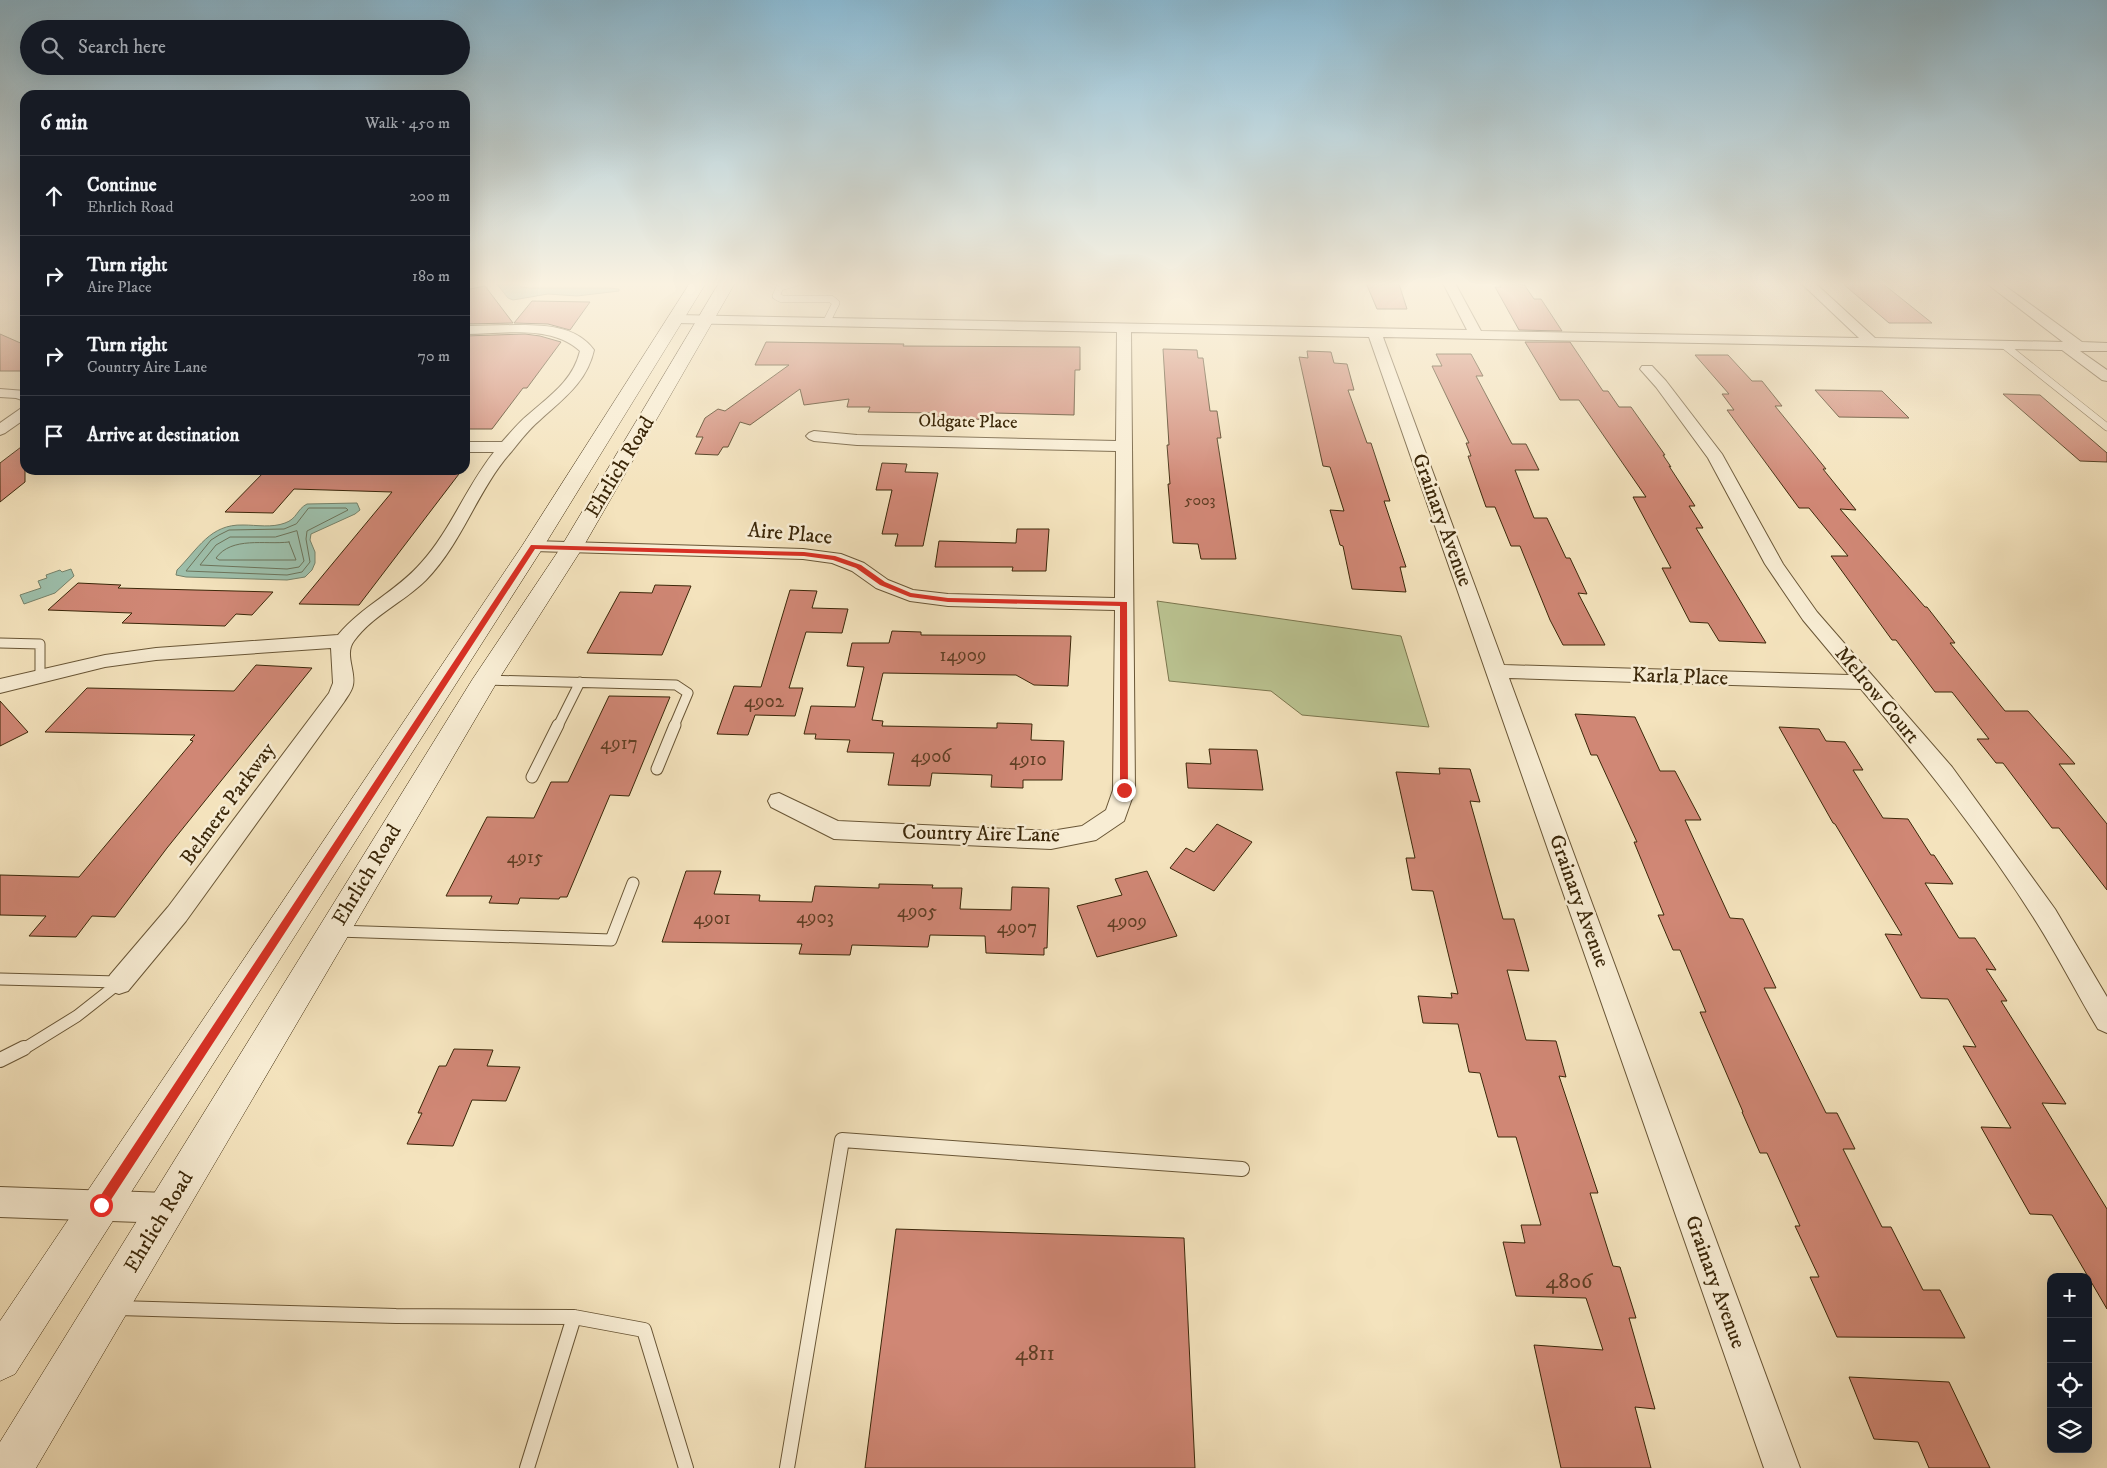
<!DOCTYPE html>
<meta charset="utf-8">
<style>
:root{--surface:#171b24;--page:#242831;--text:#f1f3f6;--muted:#9ea1a6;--line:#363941}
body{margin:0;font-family:"IM FELL DW Pica",serif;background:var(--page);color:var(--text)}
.controls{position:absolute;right:15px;bottom:15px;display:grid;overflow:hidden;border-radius:10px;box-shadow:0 5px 20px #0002}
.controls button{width:45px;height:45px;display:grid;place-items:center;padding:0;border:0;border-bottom:1px solid var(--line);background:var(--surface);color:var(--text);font:25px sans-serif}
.stop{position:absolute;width:15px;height:15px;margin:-11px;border:4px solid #d93025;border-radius:50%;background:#fff}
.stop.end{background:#d93025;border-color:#fff;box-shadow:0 1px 5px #0008}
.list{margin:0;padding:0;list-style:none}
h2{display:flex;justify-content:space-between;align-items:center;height:65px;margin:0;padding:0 20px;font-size:21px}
h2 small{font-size:16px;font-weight:400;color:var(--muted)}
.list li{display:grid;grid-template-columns:32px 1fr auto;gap:15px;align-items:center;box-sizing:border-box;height:80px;padding:0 20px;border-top:1px solid var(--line)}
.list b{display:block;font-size:19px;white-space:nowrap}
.list p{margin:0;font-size:16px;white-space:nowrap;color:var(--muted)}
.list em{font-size:16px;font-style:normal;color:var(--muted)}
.icon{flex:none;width:28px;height:28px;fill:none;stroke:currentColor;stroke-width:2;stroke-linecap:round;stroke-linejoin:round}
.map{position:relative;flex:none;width:2107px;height:1468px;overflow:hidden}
.search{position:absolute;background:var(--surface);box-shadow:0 5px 20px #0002;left:20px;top:20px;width:450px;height:55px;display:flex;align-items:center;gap:12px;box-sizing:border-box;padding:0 18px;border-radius:28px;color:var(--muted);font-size:19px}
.panel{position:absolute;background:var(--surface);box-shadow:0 5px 20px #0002;left:20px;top:90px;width:450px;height:385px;border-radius:15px}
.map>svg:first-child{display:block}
.green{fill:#bbc492;stroke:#7b764e}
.water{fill:#9dbfab;stroke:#76826a}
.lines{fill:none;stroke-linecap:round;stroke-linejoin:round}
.shore{stroke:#6c735a;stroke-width:1}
.building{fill:#d08775;stroke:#3b2709}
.service-far3-casing{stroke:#695636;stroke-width:8}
.service-far2-casing{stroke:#695636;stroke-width:11}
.service-far1-casing{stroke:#695636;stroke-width:13}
.service-casing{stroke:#695636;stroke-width:16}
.minor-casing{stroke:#695636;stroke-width:2}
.secondary-casing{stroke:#3b2709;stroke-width:1}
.service-far3{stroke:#f8edd4;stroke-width:7}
.service-far2{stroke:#f8edd4;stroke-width:9}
.service-far1{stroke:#f8edd4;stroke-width:11}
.service{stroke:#f8edd4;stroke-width:14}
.minor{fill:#f8edd4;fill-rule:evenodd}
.secondary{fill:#f8edd4;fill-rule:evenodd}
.route{fill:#d93025}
.labels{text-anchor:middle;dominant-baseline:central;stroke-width:5;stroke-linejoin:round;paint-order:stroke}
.far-number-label{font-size:16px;fill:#603f24}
.far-street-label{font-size:18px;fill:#3b2709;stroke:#f8edd4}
.number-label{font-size:19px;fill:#603f24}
.street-label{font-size:21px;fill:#3b2709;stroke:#f8edd4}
.near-number-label{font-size:22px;fill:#603f24}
</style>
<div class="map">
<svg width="2107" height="1468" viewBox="0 0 2107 1468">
<rect width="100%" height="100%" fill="#f4e3bd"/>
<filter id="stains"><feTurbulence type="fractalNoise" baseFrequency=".004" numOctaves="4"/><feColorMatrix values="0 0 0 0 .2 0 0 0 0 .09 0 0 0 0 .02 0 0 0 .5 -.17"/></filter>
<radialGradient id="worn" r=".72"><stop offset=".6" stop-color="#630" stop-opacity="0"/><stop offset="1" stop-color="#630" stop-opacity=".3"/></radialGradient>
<path class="green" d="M1157,601L1401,636L1429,727L1302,715L1271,691L1169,681Z"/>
<path class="water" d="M496,283H518L521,287L529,288H609L619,289V291L577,296L548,294L513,300L508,298Z
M357,503L360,510L355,514L311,534L310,540L315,552V563L312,570L305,577L287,580L186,577L176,575L177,570C198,549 210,524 243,525C257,525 272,528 285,523C297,519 297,509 307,504Z
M71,569L74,576L55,593L24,604L20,595L41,588L38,581L47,578L46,575L60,570L62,572Z"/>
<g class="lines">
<path class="shore" d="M309,508H346L348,510L307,531L306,539L310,562L302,572L287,575L186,571L211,540L219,535L229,530L284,529L296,524Z
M297,531L304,561L299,567L287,569L200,565L216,545L230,537H275Z
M289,542L296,560H219L216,558C232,536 265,545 289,542Z"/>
</g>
<path class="building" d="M1366,283L1399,284L1407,309H1377Z
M1499,283H1523L1534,299H1541L1562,331L1519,330L1495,287H1501Z
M1842,283H1882L1932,323H1889Z
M485,286L513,323L465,324V290Z
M532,301L590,302L570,330L548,324L514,323Z
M0,334L25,345V371H0Z
M525,334L540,336L561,342L527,388H523L492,429H465V336Z
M766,342L904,344L903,346L1080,347V370H1075L1074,415L994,413L993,420L935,417L936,413L868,412L870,407H847L849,399L804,405L800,389L750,425L740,422L728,447H723L718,455L695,454L703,437H696L705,418L718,409L725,411L789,365H755Z
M1525,342H1570L1603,391H1608L1619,407H1631L1665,455H1663L1671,467L1669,466L1695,506H1689L1703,528H1696L1766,643L1719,641L1708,623L1690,622L1662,568H1671L1633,497H1646L1579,400H1560Z
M1163,349L1197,350L1198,358H1203L1210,411H1217L1221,438H1217L1236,559H1201L1198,544L1173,543L1168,484H1170L1167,445H1169Z
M1307,351L1331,352L1334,363L1347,364L1354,390H1348L1367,443H1371L1390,501H1384L1406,567H1400L1406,592L1352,589L1343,546L1340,545L1330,510L1344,511L1330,467L1323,466L1299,357L1308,358Z
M1436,354H1471L1483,376H1476L1512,444H1526L1539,470H1515L1534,518H1547L1566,558H1570L1587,594L1578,593L1605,645H1563L1550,620L1520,546H1511L1495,507H1486L1468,456H1471L1466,443H1469L1432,366H1442Z
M1695,355H1728L1752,381H1762L1782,406H1775L1826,469H1823L1856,510L1840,509L1925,607H1927L1955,643H1950L2005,711H2028L2075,764H2059L2107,824V890L2059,828H2052L2003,763H1996L1977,739H1989L1952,692H1935L1896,640H1892L1831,556H1848L1809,508H1799L1727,410H1734L1722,394H1729Z
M1815,390L1882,391L1909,418L1839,417Z
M2003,394L2040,395L2107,453V462L2080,461Z
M25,444V482L0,502V463Z
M882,463L907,464L905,472L938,473L923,546H895L898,534H882L892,490H876Z
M266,470H462L359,605L299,604L392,492L294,489L273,513L225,512Z
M1017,529H1049L1046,571H1012L1013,567H935L939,541L1016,543Z
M78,583L121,585L118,588L273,592L252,615L236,614L225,626L122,623L132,613L48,610Z
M655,585L691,586L662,655L587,653L620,592L652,593Z
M790,590L817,591L812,608L848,609L842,633L806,632L789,688H803L795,716L755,715L748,735L717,734L734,686L761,687Z
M892,631L921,632V635L1071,636L1068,686L1034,685L1016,675L883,673L872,720L883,721L882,726L997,728V723L1032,724L1031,740L1064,741L1062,780H1023V788L991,787L992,775L932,773L930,786L888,785L894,753L847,752L850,740L815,739L816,734H804L811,706L855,707L864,667L847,666L852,643H889Z
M256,665L312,668L167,848L115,917L92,916L76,937L29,936L46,916L0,915V875L79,877L193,741L190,740L195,735L45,732L87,688L234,691Z
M609,696L670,697L629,796L610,795L567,897H560L559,899L520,898L518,904L489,903L492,896H446L487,817L534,818L551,782H568Z
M0,701L28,732L0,746Z
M1575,714L1635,717L1660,771H1675L1701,820H1685L1730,918L1743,919L1776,988H1764L1826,1113H1837L1855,1149H1843L1882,1227H1891L1923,1290H1940L1965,1338L1837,1337L1810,1277H1819L1795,1226H1800L1767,1153H1760L1742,1112H1743L1700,1012H1706L1680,950H1673L1658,915H1664L1634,842H1637L1597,755H1591Z
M1779,727L1819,729L1826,741L1845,742L1863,770H1853L1883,818L1908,819L1931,855H1934L1953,884L1925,883L1959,938H1975L1996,970L1986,969L2007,1001H2001L2066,1104L2042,1103L2107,1209V1309L2052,1215L2030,1214L1981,1127L2011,1128L1963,1046L1976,1047L1948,999L1921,998L1885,934L1902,935L1835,824L1833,823Z
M1209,749L1257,750L1263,790L1188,788L1186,763L1211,764Z
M1439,768L1470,769L1480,802L1470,801L1503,919H1514L1529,971L1507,970L1526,1040L1556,1041L1566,1077L1559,1076L1598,1193H1590L1613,1266L1620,1267L1636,1318H1629L1655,1409L1635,1407L1651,1468H1561L1534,1345L1603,1350L1586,1298L1516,1296L1503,1242L1525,1243L1521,1225H1541L1516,1137H1498L1480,1073L1469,1072L1458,1024L1423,1023L1418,996L1452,998L1451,993L1458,994L1433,891L1412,890L1406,858H1415L1396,772L1440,774Z
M1217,824L1252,842L1214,891L1170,868L1186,848L1194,852Z
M686,871H721L714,894L760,895L759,901L812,902L815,886L879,888V884L933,885L932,888H962L960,909L1011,910L1012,887L1049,888L1047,948H1044V955L986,953L985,936L930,935L928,947L852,945L850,955L799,954L802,944L662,942Z
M1147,871L1177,936L1097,957L1077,906L1122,895L1115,879Z
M454,1049L493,1050L487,1066L520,1067L506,1101L472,1100L453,1146L407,1144L422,1113H418L439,1066H446Z
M896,1229L1184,1238L1195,1468H865Z
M1849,1377L1949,1382L1990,1468H1929L1918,1442L1874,1439Z"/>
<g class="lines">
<defs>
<path id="service-far3" d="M795,283L780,287L776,296L782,299H831L836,303L827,321
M2004,345L2107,427"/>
<path id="service-far2" d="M0,643L40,644V675
M486,680L676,685L688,693L674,726
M558,726L580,682"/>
<path id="service-far1" d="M657,769L675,725
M532,777L558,725
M337,931L611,940L633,883
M0,979L118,982
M22,1050L77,1016L119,983"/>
<path id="service" d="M0,1060L24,1048
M118,1308L396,1316L574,1317L644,1330L686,1468
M527,1468L574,1317
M787,1468L842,1140L1242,1169"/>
<path id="minor" d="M1443,283H1455L1481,331L1859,338L1801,283H1815L1875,338L2063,342L1986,283H2001L2082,342L2107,343V351H2080L2107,370V381L2102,380L2062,350L1383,337L1504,665L1849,675L1803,620L1765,564L1708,458L1656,387L1640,369L1642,366H1652L1666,381L1722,454L1783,564L1817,612L1952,767L2055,909L2107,997V1033L2098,1029C2077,994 2059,958 2037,923C1985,840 1924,764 1861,689L1509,678L1800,1468H1764L1369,337L1131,332L1135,790L1124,821L1096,840L1051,849L834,839L771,807L768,801L771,795L779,793L838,821L1051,831L1082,826L1106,810L1113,790L1115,610L948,606L910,601L876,588L852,571L832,563L803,559L533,551L527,550L524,546L527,542L533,541L803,549L841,554L864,563L888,580L913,590L948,594L1115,598L1116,451L857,445L814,441L809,439L806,436L809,433L814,431L857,435L1116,441L1117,332L676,323L669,319L676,315L1467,330Z
M515,325C543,325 576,325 594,350C587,382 563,399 540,420C529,429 520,441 512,451C477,490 463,542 426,580C404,602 373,615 354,641C344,654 356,671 353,685C352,691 347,697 344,702L186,921L128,991L119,994L110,991L106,983L110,975L168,907L329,693L333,683L331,648L156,660L105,667L0,693V679L105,655L156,648L338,635C362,606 397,591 421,563C451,530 466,487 494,452H465V442H502C511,432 519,422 529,414C551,395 573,380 580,351C551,324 502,334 465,334V326Z
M0,389L25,391V401L16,398L0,397Z
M25,407V419L5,433L0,435V423L20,409Z
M0,1187L167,1193L178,1197L182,1208L178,1219L167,1223L0,1217Z"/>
<path id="secondary" d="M690,283H706L544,546L15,1374L0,1381V1321L522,546Z
M719,283H735L583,547L497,682L36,1468H0V1442L472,680L561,547Z"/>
</defs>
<use href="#service-far3" class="service-far3-casing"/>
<use href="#service-far2" class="service-far2-casing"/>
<use href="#service-far1" class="service-far1-casing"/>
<use href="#service" class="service-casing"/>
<use href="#minor" class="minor-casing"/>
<use href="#secondary" class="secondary-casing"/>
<use href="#service-far3" class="service-far3"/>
<use href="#service-far2" class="service-far2"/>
<use href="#service-far1" class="service-far1"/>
<use href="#service" class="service"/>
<use href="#minor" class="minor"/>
<use href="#secondary" class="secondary"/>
</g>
<linearGradient id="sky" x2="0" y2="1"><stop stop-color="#8ab8d0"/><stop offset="0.58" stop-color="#faf2e1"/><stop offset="1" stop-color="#faf2e1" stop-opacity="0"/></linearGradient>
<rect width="2107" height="489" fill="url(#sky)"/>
<path class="route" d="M531,545L804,552L835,556L861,565L885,582L911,593L948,598L1127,602L1128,790L1124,793L1120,790V606L948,602L910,597L880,585L856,568L833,560L804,556L535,549L105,1209L101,1211L97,1209L95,1205L97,1201Z"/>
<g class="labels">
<g class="far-number-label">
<text x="1200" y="500">5003</text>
</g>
<g class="far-street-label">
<text transform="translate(968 422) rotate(1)">Oldgate Place</text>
</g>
<g class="number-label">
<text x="963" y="655">14909</text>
<text x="764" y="701">4902</text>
<text x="619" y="743">4917</text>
<text x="931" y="756">4906</text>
<text x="1028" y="759">4910</text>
<text x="525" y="857">4915</text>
<text x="917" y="911">4905</text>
<text x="815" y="917">4903</text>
<text x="712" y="918">4901</text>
<text x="1127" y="921">4909</text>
<text x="1017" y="927">4907</text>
</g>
<g class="street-label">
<text transform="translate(620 467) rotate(-59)">Ehrlich Road</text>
<text transform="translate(1442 520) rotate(70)">Grainary Avenue</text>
<text transform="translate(790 534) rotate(5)">Aire Place</text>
<text transform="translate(1680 677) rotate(2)">Karla Place</text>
<text transform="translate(1877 695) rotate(50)">Melrow Court</text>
<text transform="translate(228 804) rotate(-54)">Belmere Parkway</text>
<text transform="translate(981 834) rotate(1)">Country Aire Lane</text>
<text transform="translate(367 875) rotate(-59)">Ehrlich Road</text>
<text transform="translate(1579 901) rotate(70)">Grainary Avenue</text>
<text transform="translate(159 1222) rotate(-59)">Ehrlich Road</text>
<text transform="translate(1715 1282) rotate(70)">Grainary Avenue</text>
</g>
<g class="near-number-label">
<text x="1569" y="1281">4806</text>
<text x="1035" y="1353">4811</text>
</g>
</g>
<rect width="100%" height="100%" filter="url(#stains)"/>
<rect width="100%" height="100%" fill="url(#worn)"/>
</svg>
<div class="controls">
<button>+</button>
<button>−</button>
<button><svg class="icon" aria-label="locate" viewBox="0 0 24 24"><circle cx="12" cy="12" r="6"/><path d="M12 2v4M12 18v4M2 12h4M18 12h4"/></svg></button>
<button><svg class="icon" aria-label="layers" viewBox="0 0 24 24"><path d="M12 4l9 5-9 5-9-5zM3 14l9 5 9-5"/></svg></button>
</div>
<div class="stop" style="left:101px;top:1205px"></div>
<div class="stop end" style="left:1124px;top:790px"></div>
<div class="search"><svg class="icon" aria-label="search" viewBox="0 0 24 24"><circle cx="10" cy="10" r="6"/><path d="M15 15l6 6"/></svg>Search here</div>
<section class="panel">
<h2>6 min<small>Walk · 450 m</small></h2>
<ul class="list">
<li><svg class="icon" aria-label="ahead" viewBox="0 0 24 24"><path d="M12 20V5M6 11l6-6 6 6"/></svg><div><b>Continue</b><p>Ehrlich Road</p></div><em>200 m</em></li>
<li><svg class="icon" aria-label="right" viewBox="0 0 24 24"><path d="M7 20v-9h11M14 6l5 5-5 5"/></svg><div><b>Turn right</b><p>Aire Place</p></div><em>180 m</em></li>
<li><svg class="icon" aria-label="right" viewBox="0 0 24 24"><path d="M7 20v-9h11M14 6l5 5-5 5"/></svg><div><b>Turn right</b><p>Country Aire Lane</p></div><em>70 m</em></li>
<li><svg class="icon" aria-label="arrive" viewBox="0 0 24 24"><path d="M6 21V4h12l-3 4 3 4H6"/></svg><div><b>Arrive at destination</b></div></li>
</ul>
</section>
</div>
